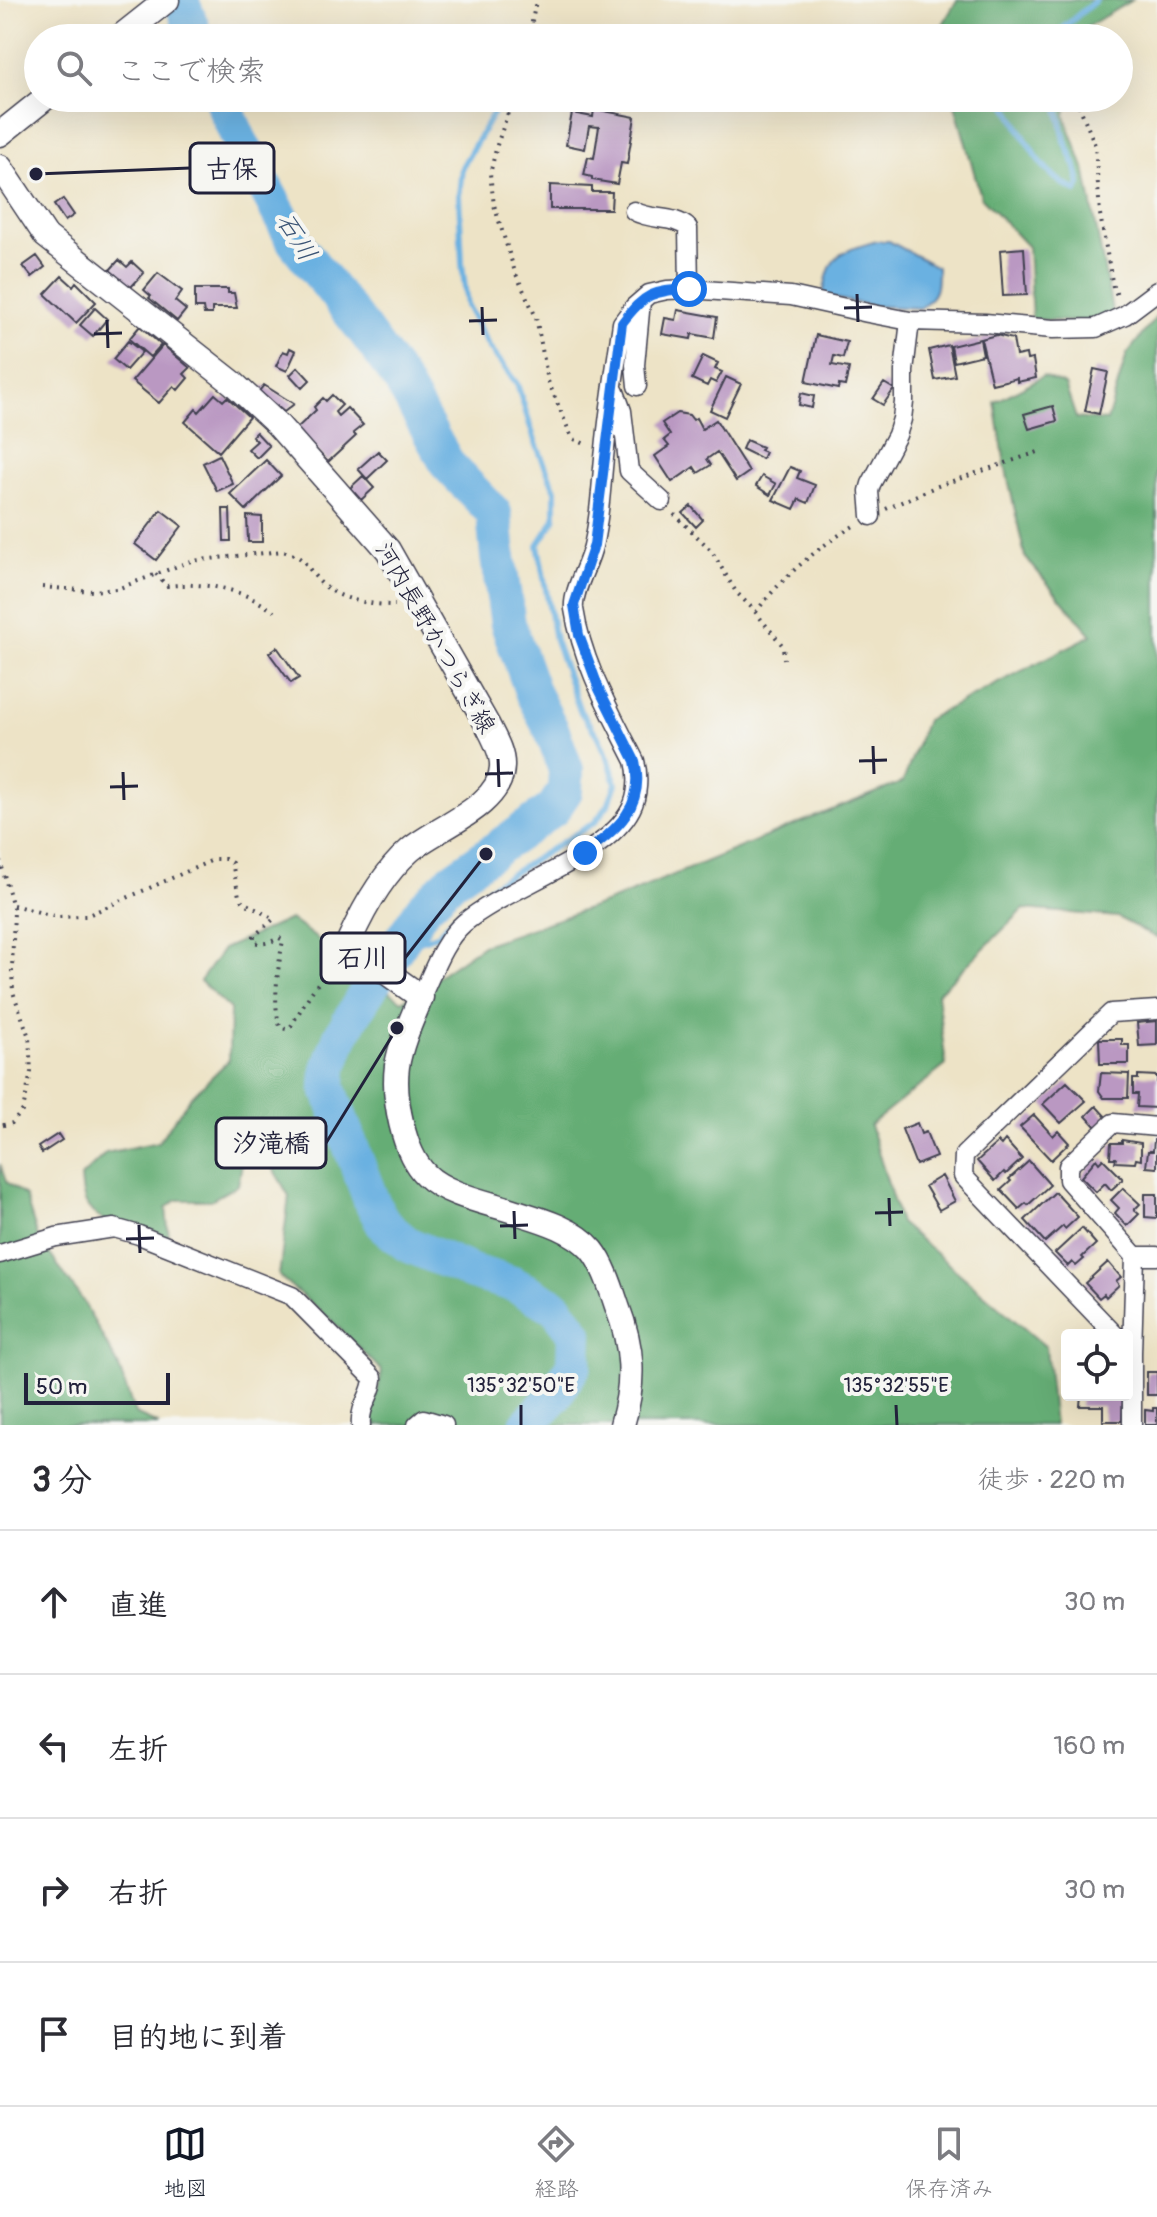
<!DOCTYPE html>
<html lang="ja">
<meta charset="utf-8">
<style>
:root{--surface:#fff;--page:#f7f7f7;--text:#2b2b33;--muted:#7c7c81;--line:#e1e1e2;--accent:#111827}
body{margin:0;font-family:Pangolin,"Klee One",sans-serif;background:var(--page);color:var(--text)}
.controls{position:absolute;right:24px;bottom:24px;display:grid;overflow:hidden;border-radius:8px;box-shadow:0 8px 32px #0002}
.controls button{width:72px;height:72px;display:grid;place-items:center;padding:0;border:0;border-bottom:2px solid var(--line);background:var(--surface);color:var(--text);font:40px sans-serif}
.scale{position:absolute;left:24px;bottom:20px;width:146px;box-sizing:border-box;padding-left:8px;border:4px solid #22223b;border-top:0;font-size:22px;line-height:28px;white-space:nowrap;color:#22223b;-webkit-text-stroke:6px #f6f6f2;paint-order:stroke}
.stop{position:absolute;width:24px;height:24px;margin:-18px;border:6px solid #1a73e8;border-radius:50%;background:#fff}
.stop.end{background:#1a73e8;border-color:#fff;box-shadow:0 2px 8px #0008}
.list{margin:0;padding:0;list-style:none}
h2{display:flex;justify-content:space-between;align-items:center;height:104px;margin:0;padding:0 32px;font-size:34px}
h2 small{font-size:26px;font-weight:400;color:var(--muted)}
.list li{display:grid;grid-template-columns:52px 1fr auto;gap:24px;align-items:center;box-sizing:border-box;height:144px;padding:0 32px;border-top:2px solid var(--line)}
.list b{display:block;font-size:30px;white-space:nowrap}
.list em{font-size:26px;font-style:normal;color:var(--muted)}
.icon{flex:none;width:44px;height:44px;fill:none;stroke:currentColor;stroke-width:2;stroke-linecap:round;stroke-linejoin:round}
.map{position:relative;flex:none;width:1157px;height:1425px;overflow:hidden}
.search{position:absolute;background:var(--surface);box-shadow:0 8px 32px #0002;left:24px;right:24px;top:24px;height:88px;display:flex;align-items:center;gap:20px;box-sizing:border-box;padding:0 28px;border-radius:44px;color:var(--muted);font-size:30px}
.sheet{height:680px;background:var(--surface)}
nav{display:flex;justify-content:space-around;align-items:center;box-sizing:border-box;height:112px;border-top:2px solid var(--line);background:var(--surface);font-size:22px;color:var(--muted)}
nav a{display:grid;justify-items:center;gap:4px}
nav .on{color:var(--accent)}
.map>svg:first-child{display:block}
.forest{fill:#65ad75;stroke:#446858;stroke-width:2}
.water{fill:#6ab1e1;stroke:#466a8e;stroke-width:2}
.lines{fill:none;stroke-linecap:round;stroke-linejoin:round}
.stream{stroke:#6ab1e1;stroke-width:6}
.river{stroke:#6ab1e1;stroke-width:36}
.building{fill:#ba98c2}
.street-casing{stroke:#403f50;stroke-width:21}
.secondary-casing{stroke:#403f50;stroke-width:27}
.path{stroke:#403f50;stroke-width:4;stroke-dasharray:2 6;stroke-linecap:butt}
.street{stroke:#fff;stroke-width:18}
.secondary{stroke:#fff;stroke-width:24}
.route{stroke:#1a73e8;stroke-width:10}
.ticks{fill:none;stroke:#22223b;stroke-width:3}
.labels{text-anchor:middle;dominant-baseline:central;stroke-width:8;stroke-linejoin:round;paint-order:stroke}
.street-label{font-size:24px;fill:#22223b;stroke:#f6f6f2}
.water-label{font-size:26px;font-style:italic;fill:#3b5475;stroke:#f6f6f2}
.ticks-label{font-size:20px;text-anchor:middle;fill:#22223b;stroke:#f6f6f2;stroke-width:8;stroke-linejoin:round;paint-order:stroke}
.leader{fill:none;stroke:#22223b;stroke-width:3}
.callout-dot{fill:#22223b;stroke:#f6f6f2;stroke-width:3}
.callout{fill:#f6f6f2;stroke:#22223b;stroke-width:3}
.callout-label{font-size:26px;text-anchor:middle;font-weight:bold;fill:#22223b}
</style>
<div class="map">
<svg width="1157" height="1425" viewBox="0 0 1157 1425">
<rect width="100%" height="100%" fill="#f6f6f2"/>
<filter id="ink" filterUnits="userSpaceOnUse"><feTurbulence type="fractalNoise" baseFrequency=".0125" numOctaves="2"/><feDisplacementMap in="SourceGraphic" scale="16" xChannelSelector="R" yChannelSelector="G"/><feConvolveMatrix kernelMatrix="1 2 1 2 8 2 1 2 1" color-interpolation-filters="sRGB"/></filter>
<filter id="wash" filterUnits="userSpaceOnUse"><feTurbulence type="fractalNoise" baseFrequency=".006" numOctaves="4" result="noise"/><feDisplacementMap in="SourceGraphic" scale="32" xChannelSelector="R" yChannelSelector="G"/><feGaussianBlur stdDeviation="1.8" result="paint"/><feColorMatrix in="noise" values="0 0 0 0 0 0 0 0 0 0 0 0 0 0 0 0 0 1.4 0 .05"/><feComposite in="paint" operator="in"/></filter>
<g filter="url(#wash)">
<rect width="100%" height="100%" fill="#ede3c6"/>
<path class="forest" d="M957,0H1132L1075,34V38H935Z
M953,98H1068L1065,116L1086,173L1113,315L1092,323L1032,319L1028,247L981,197Z
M1157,316V938L1117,917L1024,909L937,994L946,1065L870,1125L900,1223L1046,1347L1054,1425H370L382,1371L331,1320L279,1276L289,1196L262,1149L244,1153L238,1185L211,1200H177L166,1208L169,1239C146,1233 102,1228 88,1207C82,1198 82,1187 81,1177L106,1153L158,1142L191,1097L229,1060L230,1009L200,981L223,949L290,919L402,1001L483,945L613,900L799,823L903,782L926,720L1092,635L1025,557L1005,465L995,402L1043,376L1065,385L1076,418L1107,421L1127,354Z
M0,1164L6,1182L25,1196L38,1237L83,1301L118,1365L135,1414L160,1425H0Z"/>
<path class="water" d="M877,241H889L937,267C937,289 938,294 920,308L873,306L823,296C830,253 837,253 877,241Z"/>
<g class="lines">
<path class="stream" d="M868,38L885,32L912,38
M1057,38L1064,27L1096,0
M999,98L1006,104C1024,136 1041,177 1077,191L1080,184L1075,164L1065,141L1056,98
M393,952L438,934L460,911L490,887L595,822L608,805L616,784L608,757L597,735L580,711L555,640L538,545L555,519V490L535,441L517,384L489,347L467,306L462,263L459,196L462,167L502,98"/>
<path class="river" d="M181,0L196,38
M221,98L239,139L294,241L364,330L401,381L448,465L494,513L498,557L508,624L533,694L552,731L566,770L565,791L553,809L452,880L423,908L363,998L341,1036L329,1069L328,1087L371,1200L384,1225L407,1244L472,1272L513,1284L556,1307L575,1333L574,1365L553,1398L527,1425"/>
</g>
<g id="blocks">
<path class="building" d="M594,109L635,117L627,164L621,163L617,184L592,180V177L584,175L588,157L594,158L599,127L589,126L585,149L566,145L572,113L593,117Z
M550,185L592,187V192H612L611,209H550Z
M63,199L74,215L65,221L54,205Z
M1024,248L1027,295L1003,296L1000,250Z
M37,256L45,267L32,277L23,266Z
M119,260L127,267L132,262L144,273L130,288L110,270Z
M158,273L182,291L175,301L186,310L177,321L149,298L151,296L144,290Z
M62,276L73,286L76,282L96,302L76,323L45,294Z
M195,289H228V293H234L237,308H212V314H204L203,308H195Z
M95,308L107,319L93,336L80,325Z
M678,310L717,317L714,338L692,334L691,339L662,334L665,318L676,320Z
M140,326L161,345L150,357L129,339Z
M816,335L847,342L843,358L834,356L832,365L849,368L845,386L839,385L838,389L806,382Z
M996,335L1013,339L1016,356L1026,354L1027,360L1033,359L1036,378L1017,382V378L992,384L981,339Z
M980,339L983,355L954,362L951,346Z
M128,341L142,352L126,370L113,359Z
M163,345L190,368L184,374L188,378L178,390L174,386L159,403L132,381Z
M949,345L955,376L935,380L929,350Z
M290,348L296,351L287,371L276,366L283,351L288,353Z
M703,356L718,363L715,369L722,372L716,383L710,380L707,386L692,379Z
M298,367L310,380L302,388L290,375Z
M1094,369L1108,372L1099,414L1085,411Z
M726,377L741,384L725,417L710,410Z
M884,383L894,389L883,405L873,399Z
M264,385L294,404L284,412L259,391Z
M801,393L814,396L812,408L799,405Z
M215,394L223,401L227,397L249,417L219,452L185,422L196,409L199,412Z
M332,395L342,405L335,412L338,416L347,408L363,425L353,433L356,436L328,462L296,429L316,410L314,407L323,398L326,401Z
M1053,406L1057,421L1029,429L1024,414Z
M677,413L689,415L693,420L696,418L702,429L716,420L749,472L736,481L717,452L707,459L711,465L698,473L694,467L672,482L655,456L669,446L664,440L670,435L662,423Z
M256,432L269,446L257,458L248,449L257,441L252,436Z
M746,440L762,447L760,450L765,452L762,459L742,449Z
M378,451L387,460L367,479L358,469Z
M219,455L233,484L217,491L203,463Z
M266,460L281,476L246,510L230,494Z
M790,467L800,471L797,478L815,485L808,503L799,499L794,509L773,500Z
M363,476L374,488L361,500L350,488Z
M762,476L776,484L770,495L756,486Z
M691,506L703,520L696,527L683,513Z
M223,509H230L231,541H224Z
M161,510L182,526L156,560L135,544Z
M247,516L262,517V542H248Z
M277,647L299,678L291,683L269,653Z
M1157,1021V1045L1139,1046L1137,1023Z
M1099,1039H1122V1045H1129V1064H1100Z
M1101,1073L1129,1074L1128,1098H1104L1099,1091Z
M1138,1075L1157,1076V1108L1137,1107L1138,1094H1133V1079H1138Z
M1067,1082L1086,1101L1061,1123L1043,1104Z
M1096,1106L1107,1118L1097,1128L1086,1116Z
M1034,1115L1053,1136L1058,1131L1069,1143L1051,1160L1020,1127Z
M917,1123L921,1134L926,1132L936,1157L916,1165L902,1129Z
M58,1134L62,1140L42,1153L38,1147Z
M1005,1140L1022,1159L1006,1174L1004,1172L995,1181L977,1161L998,1142L1001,1145Z
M1122,1140L1141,1143V1160L1136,1159L1135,1163L1115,1162L1116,1158H1110L1111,1143H1122Z
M1154,1140H1157V1168L1146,1167L1148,1151H1153Z
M1096,1159L1099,1163L1103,1159L1123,1179L1111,1190L1105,1183L1096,1192L1081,1177Z
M1029,1161L1050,1185L1028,1205L1026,1203L1019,1209L1001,1190L1011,1181L1009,1179Z
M942,1176L955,1201L939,1210L925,1186Z
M1123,1188L1140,1204L1134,1210L1139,1214L1127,1226L1115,1213L1119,1208L1111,1200Z
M1055,1192L1078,1217L1065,1229L1063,1226L1045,1242L1025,1220Z
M1145,1194H1157V1218L1145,1217Z
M1082,1228L1096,1244L1082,1257L1084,1259L1076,1266L1072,1262L1068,1266L1055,1253Z
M1108,1262L1121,1277L1116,1281L1119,1285L1106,1297L1104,1294L1099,1298L1085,1283Z
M1147,1372H1157V1395H1147Z
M1081,1395H1123L1122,1421H1103V1406H1080Z
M1153,1408H1157V1425H1145V1410L1153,1411Z"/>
</g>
</g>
<g filter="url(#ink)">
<use href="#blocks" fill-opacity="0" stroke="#403f50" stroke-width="2"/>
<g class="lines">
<defs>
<path id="street" d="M634,211C651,221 674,215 688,228L689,289
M637,386L635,365L641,301
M615,392L622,411L629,471L662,501
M871,516L869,491L871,484L897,435L902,419L904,402V371L910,321
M421,997C433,972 443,941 464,923C508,886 606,858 631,809C638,796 639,776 635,761C611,713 582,663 574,609C572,591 589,565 593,546C601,514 601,481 605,449C609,407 616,365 622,323L634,307L649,294L667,290L689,289L791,296L868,313L910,321L985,323L1053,329L1096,328L1125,315L1157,291
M0,1254L56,1237L114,1228L139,1235L292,1296L373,1378C373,1395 359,1405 361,1425
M1135,1256H1157
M1115,1335L963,1176L964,1155L1111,1013L1157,1010
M417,1425L424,1419L444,1425
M1132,1425V1353L1135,1256L1068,1180V1166L1113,1123L1157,1127"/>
<path id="secondary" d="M119,38L167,0
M0,134L45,98
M0,167L46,236L233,383L278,425L388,550L488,726C494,738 503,753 502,767C501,807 435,828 409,851C383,874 364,908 350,939L357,951L421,997C412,1019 401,1042 397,1066C393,1097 403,1153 426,1175C446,1195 490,1203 516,1212C542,1220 574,1229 592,1250C604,1265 611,1288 617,1306C633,1348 635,1381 622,1425"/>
</defs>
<use href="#street" class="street-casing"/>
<use href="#secondary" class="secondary-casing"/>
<path class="path" d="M529,38L536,0
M857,38C878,29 888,27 910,33
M513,98L497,145L490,174L494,205L515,272L536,317L548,381L572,438L587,445
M1076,98L1095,145L1100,214L1113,287L1118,297
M886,509L935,487L1041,451
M674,514L711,550L736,592L752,608L783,646L784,659
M156,574L167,586C205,582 243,588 274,612
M42,587L92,591L117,589L191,561L282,551C309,558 304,566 321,583C339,600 371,605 395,605
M756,612C781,578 820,545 857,524
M0,860L14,911L12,971L13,992L29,1037L31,1072L23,1110L12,1123L0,1126
M13,905L57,917L86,916L215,859H225L232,863L239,896L243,902L274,919L254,936V941C261,946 271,942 279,938L283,940C279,963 271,1007 281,1028L286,1029L291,1026C304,1005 317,978 339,963"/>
<use href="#street" class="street"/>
<use href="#secondary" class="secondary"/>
</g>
</g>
<g class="lines" filter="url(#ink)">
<path class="route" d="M585,853C617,829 646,806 635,761L599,689L579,635L574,605L594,545L622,323C645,293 652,291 689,289"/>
</g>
<path class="ticks" d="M857,294L858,322M482,307L483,335M844,308L872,307M107,320L108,348M469,321L497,320M94,334L122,333M873,746L874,774M498,759L499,787M859,761L887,760M123,772L124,800M485,774L513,773M110,787L138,786M889,1198L890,1226M514,1211L515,1239M875,1213L903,1212M139,1225L140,1253M500,1226L528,1225M126,1239L154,1238M521,1405V1425M896,1405L897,1425"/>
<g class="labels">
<g class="street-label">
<text transform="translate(435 638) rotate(60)">河内長野かつらぎ線</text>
</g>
<g class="water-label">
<text transform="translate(296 237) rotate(58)">石川</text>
</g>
</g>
<g class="ticks-label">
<text x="521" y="1392">135°32'50"E</text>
<text x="896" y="1392">135°32'55"E</text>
</g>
<path class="leader" d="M36 174L190 168M486 854L405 958M397 1028L326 1143"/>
<g class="callout-dot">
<circle cx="36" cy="174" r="8"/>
<circle cx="486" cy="854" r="8"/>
<circle cx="397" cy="1028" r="8"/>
</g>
<g class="callout">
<rect x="190" y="143" width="84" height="50" rx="8"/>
<rect x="321" y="933" width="84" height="50" rx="8"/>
<rect x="216" y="1118" width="110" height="50" rx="8"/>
</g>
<g class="callout-label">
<text x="232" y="178">古保</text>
<text x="363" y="967">石川</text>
<text x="271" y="1152">汐滝橋</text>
</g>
</svg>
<div class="controls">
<button><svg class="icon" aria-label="locate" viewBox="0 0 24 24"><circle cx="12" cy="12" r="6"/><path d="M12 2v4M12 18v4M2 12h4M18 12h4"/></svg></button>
</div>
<div class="scale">50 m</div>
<div class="stop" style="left:689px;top:289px"></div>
<div class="stop end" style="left:585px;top:853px"></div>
<div class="search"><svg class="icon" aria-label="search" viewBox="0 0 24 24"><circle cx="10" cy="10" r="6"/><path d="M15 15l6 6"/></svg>ここで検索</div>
</div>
<section class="sheet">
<h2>3 分<small>徒歩 · 220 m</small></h2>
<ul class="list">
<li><svg class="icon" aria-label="ahead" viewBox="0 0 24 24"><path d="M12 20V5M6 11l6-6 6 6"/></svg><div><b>直進</b></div><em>30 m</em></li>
<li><svg class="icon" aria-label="left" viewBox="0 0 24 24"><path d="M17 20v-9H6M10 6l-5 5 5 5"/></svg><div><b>左折</b></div><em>160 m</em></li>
<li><svg class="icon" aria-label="right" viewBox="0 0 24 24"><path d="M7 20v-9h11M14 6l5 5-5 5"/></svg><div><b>右折</b></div><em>30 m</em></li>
<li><svg class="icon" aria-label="arrive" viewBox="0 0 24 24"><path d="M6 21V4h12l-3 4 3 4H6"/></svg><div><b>目的地に到着</b></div></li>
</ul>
</section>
<nav>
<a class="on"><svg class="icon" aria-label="map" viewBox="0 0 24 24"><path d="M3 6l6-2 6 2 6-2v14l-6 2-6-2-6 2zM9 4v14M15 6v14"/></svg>地図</a>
<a><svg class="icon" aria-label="directions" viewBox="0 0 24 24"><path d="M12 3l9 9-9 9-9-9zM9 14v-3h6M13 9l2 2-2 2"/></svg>経路</a>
<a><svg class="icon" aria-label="saved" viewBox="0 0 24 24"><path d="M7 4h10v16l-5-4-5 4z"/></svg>保存済み</a>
</nav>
